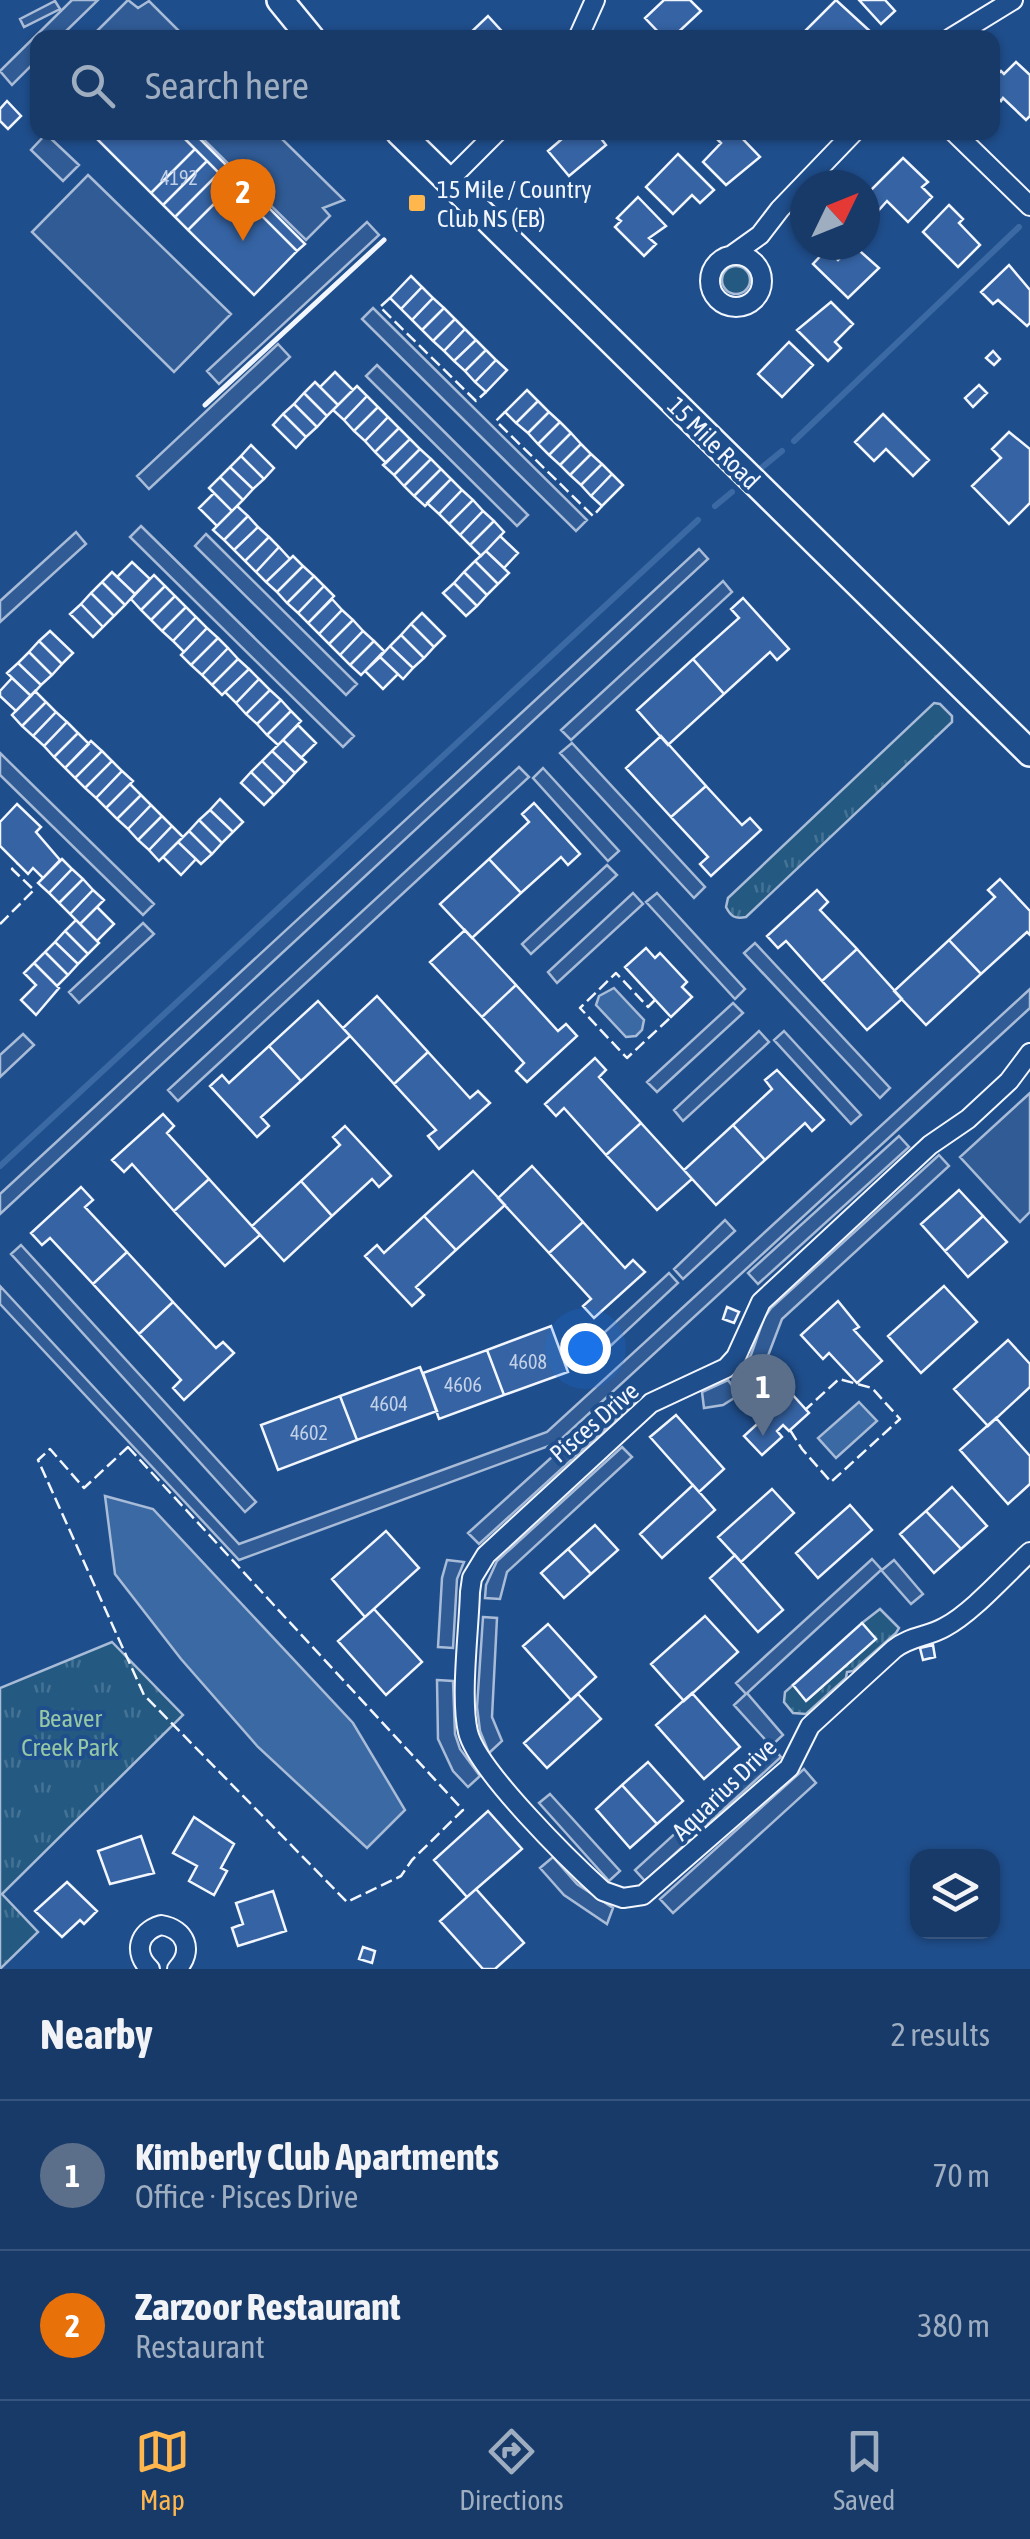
<!DOCTYPE html>
<meta charset="utf-8">
<style>
:root{--surface:#173a69;--page:#244571;--text:#f1f3f6;--muted:#9eadc0;--line:#36547d;--accent:#ffb74d}
body{margin:0;font-family:"Asap Condensed",sans-serif;background:var(--page);color:var(--text)}
.controls{position:absolute;right:30px;bottom:30px;display:grid;overflow:hidden;border-radius:20px;box-shadow:0 2px 8px #0004}
.controls button{width:90px;height:90px;display:grid;place-items:center;padding:0;border:0;border-bottom:2px solid var(--line);background:var(--surface);color:var(--text);font:50px sans-serif}
.compass{position:absolute;left:790px;top:170px;width:90px;height:90px;border-radius:50%;background:var(--surface);box-shadow:0 2px 8px #0004;rotate:47deg}
.you{position:absolute;left:585px;top:1348px;width:35px;height:35px;margin:-25px;border:8px solid #fff;border-radius:50%;background:#1a73e8;box-shadow:0 0 0 15px #1a73e833}
.badge{display:grid;place-items:center;width:65px;height:65px;border-radius:50%;background:var(--accent);color:#fff;font-size:32px;font-weight:700}
.pin{position:absolute;translate:-50% -82px;filter:drop-shadow(0 2px 5px #0008)}
.pin::after{content:'';position:absolute;top:52px;width:35px;height:30px;background:inherit;clip-path:polygon(0 0,100% 0,50% 100%)}
.list{margin:0;padding:0;list-style:none}
h2{display:flex;justify-content:space-between;align-items:center;height:130px;margin:0;padding:0 40px;font-size:42px}
h2 small{font-size:32px;font-weight:400;color:var(--muted)}
.list li{display:grid;grid-template-columns:65px 1fr auto;gap:30px;align-items:center;box-sizing:border-box;height:150px;padding:0 40px;border-top:2px solid var(--line)}
.list b{display:block;font-size:38px;white-space:nowrap}
.list p{margin:0;font-size:32px;white-space:nowrap;color:var(--muted)}
.list em{font-size:32px;font-style:normal;color:var(--muted)}
.icon{flex:none;width:55px;height:55px;fill:none;stroke:currentColor;stroke-width:2;stroke-linecap:round;stroke-linejoin:round}
.map{position:relative;flex:none;width:1030px;height:1969px;overflow:hidden}
.search{position:absolute;background:var(--surface);box-shadow:0 2px 8px #0004;left:30px;right:30px;top:30px;height:110px;display:flex;align-items:center;gap:25px;box-sizing:border-box;padding:0 35px;border-radius:20px;color:var(--muted);font-size:38px}
.sheet{height:430px;background:var(--surface)}
nav{display:flex;justify-content:space-around;align-items:center;box-sizing:border-box;height:140px;border-top:2px solid var(--line);background:var(--surface);font-size:28px;color:var(--muted)}
nav a{display:grid;justify-items:center;gap:5px}
nav .on{color:var(--accent)}
.map>svg:first-child{display:block}
.grass{fill:url(#grass-tufts);stroke:#a8bbd7;stroke-width:2.5}
.parking{fill:#305b95;stroke:#a8bbd7;stroke-width:2.5}
.water{fill:#3b69a3;stroke:#a8bbd7;stroke-width:2.5}
.lines{fill:none;stroke-linecap:round;stroke-linejoin:round}
.stream{stroke:#3b69a3;stroke-width:6}
.building{fill:#3563a3;stroke:#f2f6ff;stroke-width:2.5}
.minor-casing{stroke:#f2f6ff;stroke-width:22}
.secondary-casing{stroke:#f2f6ff;stroke-width:30}
.minor{stroke:#1f4e8c;stroke-width:18}
.secondary{stroke:#1f4e8c;stroke-width:25}
.fence{stroke:#f2f6ff;stroke-width:2.5;stroke-dasharray:12 5;stroke-linecap:butt}
.wall{stroke:#f2f6ff;stroke-width:5}
.poi-dot{fill:#ffb74d;stroke:#1f4e8c;stroke-width:4}
.labels{text-anchor:middle;dominant-baseline:central;stroke-width:8;stroke-linejoin:round;paint-order:stroke}
.number-label{font-size:20px;fill:#c3d1e8}
.poi-label{font-size:25px;fill:#f2f6ff;stroke:#1f4e8c;text-anchor:start}
.street-label{font-size:25px;fill:#f2f6ff;stroke:#1f4e8c}
.park-label{font-size:25px;fill:#97c8a6;stroke:#1f4e8c}
</style>
<div class="map">
<svg width="1030" height="1969" viewBox="0 0 1030 1969">
<defs>
<pattern id="grass-tufts" width="24" height="20" patternUnits="userSpaceOnUse" patternTransform="scale(2.5)"><rect width="24" height="20" fill="#245a82"/><path d="M3 7l-1-3M5 7V3M7 7l1-3M15 17l-1-3M17 17v-4M19 17l1-3" fill="none" stroke="#447295"/></pattern>
</defs>
<rect width="100%" height="100%" fill="#1f4e8c"/>
<path class="grass" d="M722 280a14 14 0 1 1 28 0a14 14 0 1 1-28 0Z
M934,703L940,704L952,716V722L746,917C735,919 731,917 726,907L728,898Z
M880,1609L899,1628L896,1633L853,1671L847,1672L846,1678L806,1714L793,1713L784,1702L785,1692L793,1685L807,1700L875,1639L862,1623Z
M112,1642L183,1715L2,1894L38,1932L0,1969V1688Z"/>
<path class="parking" d="M72,0H98L60,37L38,38L37,60L12,85L0,71Z
M128,0L138,8L149,1L185,37H102L96,32Z
M55,1L60,9L24,27L20,19Z
M197,133H276L344,200L323,208L330,216L306,240Z
M46,134L79,165L63,181L31,150Z
M88,175L231,314L174,372L32,232Z
M367,222L379,235L219,384L207,371Z
M373,308L587,520L576,531L362,319Z
M278,344L290,357L149,489L137,476Z
M377,365L528,515L517,526L366,376Z
M141,526L354,736L343,747L130,537Z
M76,532L86,544L0,622V601Z
M206,534L357,684L346,695L195,546Z
M699,549L708,559L0,1214V1194Z
M723,581L732,592L571,740L561,730Z
M572,743L705,887L694,898L560,753Z
M0,753L154,904L143,915L0,775Z
M519,767L529,777L178,1101L168,1090Z
M543,768L619,851L608,861L533,778Z
M607,865L617,875L531,954L522,944Z
M633,893L643,904L557,983L548,972Z
M657,893L745,989L735,999L646,902Z
M143,923L154,934L79,1003L69,992Z
M755,943L890,1088L880,1098L744,953Z
M1030,989V1008L557,1443L239,1560L0,1304V1286L239,1544L547,1432Z
M733,1003L743,1013L657,1092L647,1082Z
M759,1031L769,1042L683,1121L674,1110Z
M784,1031L861,1115L851,1124L774,1040Z
M23,1034L34,1045L0,1077V1055Z
M1030,1093V1212L1020,1222L960,1157Z
M899,1136L909,1147L758,1284L748,1273Z
M939,1155L949,1166L782,1319L766,1361L750,1384L738,1372L751,1355L764,1318L771,1308Z
M725,1220L735,1231L683,1279L674,1269Z
M21,1245L256,1502L245,1512L11,1254Z
M669,1273L678,1283L603,1353L594,1342Z
M728,1380L739,1395L723,1405L704,1408L702,1392Z
M626,1390L636,1401L479,1544L468,1533Z
M622,1447L632,1457L507,1572L500,1599L485,1598L486,1585L497,1561Z
M872,1559L882,1570L894,1560L923,1594L911,1604L881,1570L747,1693L783,1735L771,1746L781,1757L645,1881L635,1870L771,1746L734,1705L746,1694L736,1683Z
M447,1560L464,1562L457,1579L453,1648L438,1647L442,1578Z
M483,1617L497,1618L492,1717L502,1741L489,1753L480,1731L477,1707Z
M437,1680L453,1681L455,1734L460,1749L480,1776L468,1787L453,1771L438,1739Z
M804,1769L816,1783L673,1913L660,1899Z
M550,1794L620,1871L609,1881L539,1803Z
M553,1857L577,1884L613,1908L607,1924L564,1895L540,1868Z"/>
<path class="water" d="M614,988L644,1020L642,1030L636,1036L626,1037L596,1005L599,996Z
M859,1402L877,1421L836,1458L818,1438Z
M105,1496L153,1509L353,1723L405,1810L367,1848L258,1747L181,1659L115,1574Z"/>
<g class="lines">
<path class="stream" d="M794,441L1019,227
M760,469L782,451
M715,506L732,492
M0,1166L698,520"/>
</g>
<path class="building" d="M664,0H690L701,11L672,38H664L645,18Z
M836,0L873,34L870,38H814L806,30Z
M859,0H885L895,11L881,24Z
M488,16L508,38H465Z
M1016,62L1030,75V116L1026,120L1003,98L1001,101L992,93V79L1001,71L1004,74Z
M7,101L21,116L8,129L0,121V109Z
M90,132H178L195,149L151,193Z
M178,132H193L305,244L297,251Z
M570,132H596L606,145L569,176L548,151Z
M720,132H736L760,157L726,185L703,162L721,143L715,137Z
M195,149L207,161L163,205L151,193Z
M678,154L714,190L700,203L692,195L673,214L646,187Z
M903,158L928,182L922,187L932,197L908,222L887,201L879,210L865,196Z
M207,161L219,173L175,217L163,205Z
M219,173L232,186L188,230L175,217Z
M232,186L297,251L254,295L188,230Z
M638,197L666,226L649,238L656,244L644,256L615,227L621,221L617,218Z
M949,205L963,219L959,223L980,245L958,267L923,232Z
M853,245L879,268L848,298L813,264L827,249L838,260Z
M1009,265L1030,290V323L1027,326L998,300L993,304L981,292Z
M411,276L422,287L401,309L390,298Z
M422,287L433,298L412,320L401,309Z
M433,298L444,308L422,330L412,320Z
M831,302L853,324L835,342L841,348L828,361L797,330Z
M444,308L455,319L433,341L422,330Z
M455,319L465,329L444,351L433,341Z
M465,329L476,340L454,361L444,351Z
M476,340L486,350L465,371L454,361Z
M789,342L813,365L782,397L758,374Z
M486,350L496,360L475,382L465,371Z
M993,351L1000,359L994,365L986,358Z
M496,360L507,370L486,392L475,382Z
M335,372L353,390L338,405L320,387Z
M315,382L338,405L327,416L304,393Z
M979,385L987,393L973,407L965,398Z
M357,386L367,396L344,420L333,410Z
M527,390L538,401L516,423L505,412Z
M304,393L327,416L317,427L294,404Z
M367,396L378,407L354,431L344,420Z
M538,401L549,412L528,433L516,423Z
M294,404L317,427L306,437L283,414Z
M378,407L388,417L365,441L354,431Z
M549,412L560,422L538,444L528,433Z
M283,414L306,437L296,448L273,425Z
M883,414L929,460L913,476L886,449L874,461L855,442Z
M388,417L399,428L375,452L365,441Z
M560,422L571,433L549,455L538,444Z
M399,428L410,439L386,463L375,452Z
M1009,432L1030,449V503L1009,524L972,486L1001,458L992,449Z
M571,433L581,444L560,465L549,455Z
M410,439L420,449L394,475L383,465Z
M581,444L591,454L570,475L560,465Z
M251,445L274,468L264,479L241,456Z
M420,449L431,459L404,486L394,475Z
M591,454L602,464L581,485L570,475Z
M241,456L264,479L253,489L230,467Z
M431,459L441,469L414,496L404,486Z
M602,464L612,474L591,496L581,485Z
M230,467L253,489L243,500L220,477Z
M441,469L451,479L425,506L414,496Z
M612,474L623,485L602,506L591,496Z
M220,477L243,500L232,511L209,488Z
M451,479L462,490L439,514L427,503Z
M462,490L473,500L449,524L439,514Z
M214,493L232,511L217,526L199,508Z
M473,500L483,511L460,535L449,524Z
M237,506L248,516L224,540L213,530Z
M483,511L494,521L470,545L460,535Z
M248,516L258,527L234,550L224,540Z
M494,521L504,532L481,556L470,545Z
M258,527L269,537L245,561L234,550Z
M500,536L518,553L504,568L486,551Z
M269,537L279,547L256,572L245,561Z
M279,547L290,559L266,582L256,572Z
M486,551L509,573L498,584L475,561Z
M293,556L303,566L277,592L266,582Z
M475,561L498,584L487,595L464,572Z
M132,562L150,579L135,594L117,577Z
M303,566L314,576L287,603L277,592Z
M112,572L135,594L125,605L102,582Z
M464,572L487,595L477,606L454,583Z
M154,575L165,586L141,610L131,599Z
M314,576L324,586L298,613L287,603Z
M102,582L125,605L114,616L91,593Z
M454,583L477,606L466,616L443,593Z
M165,586L175,596L151,620L141,610Z
M324,586L334,596L308,623L298,613Z
M91,593L114,616L103,627L81,604Z
M175,596L186,607L162,631L151,620Z
M743,598L789,649L777,660L770,652L724,694L693,659L739,618L731,609Z
M332,599L342,610L319,634L308,623Z
M81,604L103,627L93,637L70,614Z
M186,607L196,617L173,641L162,631Z
M342,610L353,620L329,644L319,634Z
M422,613L445,636L434,647L411,624Z
M196,617L207,628L184,652L173,641Z
M353,620L363,631L340,655L329,644Z
M411,624L434,647L424,658L401,635Z
M207,628L218,638L191,665L181,655Z
M50,631L73,653L62,664L39,641Z
M363,631L374,641L350,665L340,655Z
M401,635L424,658L413,668L390,646Z
M218,638L228,648L202,675L191,665Z
M39,641L62,664L52,675L29,652Z
M374,641L384,651L361,675L350,665Z
M390,646L413,668L403,679L380,657Z
M228,648L238,659L212,685L202,675Z
M29,652L52,675L41,685L18,663Z
M380,657L398,674L383,689L365,671Z
M238,659L249,669L222,695L212,685Z
M693,659L724,694L668,745L637,710Z
M18,663L41,685L31,696L7,673Z
M249,669L259,679L236,703L225,692Z
M12,678L31,696L16,711L0,696V691Z
M259,679L270,690L246,714L236,703Z
M270,690L281,700L257,724L246,714Z
M35,691L46,702L22,726L12,715Z
M281,700L291,711L267,735L257,724Z
M46,702L56,712L33,736L22,726Z
M291,711L301,721L278,745L267,735Z
M56,712L67,722L44,746L33,736Z
M67,722L78,733L54,757L44,746Z
M298,725L316,743L301,758L283,740Z
M78,733L89,744L65,768L54,757Z
M661,736L706,786L671,817L626,768Z
M283,740L306,762L295,773L272,751Z
M91,741L102,751L75,778L65,768Z
M102,751L112,761L85,788L75,778Z
M272,751L295,773L285,784L262,761Z
M112,761L122,771L96,798L85,788Z
M262,761L285,784L274,795L251,772Z
M122,771L133,781L106,808L96,798Z
M251,772L274,795L264,805L241,783Z
M130,784L141,795L117,819L106,808Z
M706,786L742,825L750,818L761,830L711,876L700,864L708,857L671,817Z
M141,795L151,805L128,829L117,819Z
M220,799L243,822L233,832L210,810Z
M534,803L580,854L568,865L561,857L521,893L489,859L529,822L522,814Z
M17,804L41,827L36,832L60,860L43,878L33,868L28,874L0,846V822Z
M151,805L162,816L138,840L128,829Z
M210,810L233,832L222,843L199,820Z
M162,816L172,826L149,850L138,840Z
M199,820L222,843L212,854L189,831Z
M172,826L183,837L159,861L149,850Z
M189,831L212,854L201,864L178,842Z
M178,842L196,859L181,875L163,857Z
M62,859L72,869L49,893L38,883Z
M489,859L521,893L472,938L440,904Z
M72,869L83,879L59,903L49,893Z
M83,879L93,890L70,914L59,903Z
M1000,879L1030,911V935L1027,932L981,974L949,940L995,897L988,890Z
M93,890L104,900L80,924L70,914Z
M817,890L828,902L820,910L857,949L822,981L786,941L778,948L767,936Z
M97,907L114,924L97,941L80,924Z
M76,920L99,943L88,954L65,931Z
M465,930L516,985L482,1017L430,962Z
M65,931L88,954L78,964L55,942Z
M949,940L981,974L926,1025L894,991Z
M55,942L78,964L68,975L45,952Z
M646,948L655,958L660,953L687,982L682,987L692,997L671,1017L625,967Z
M857,949L902,999L867,1030L822,981Z
M45,952L68,975L57,986L34,963Z
M34,963L59,988L36,1015L21,1000L36,985L24,973Z
M516,985L558,1031L566,1024L577,1036L527,1082L516,1071L524,1063L482,1017Z
M377,996L428,1052L394,1084L343,1028Z
M318,1001L350,1036L301,1081L269,1046Z
M269,1046L301,1081L261,1117L269,1126L257,1137L210,1086L222,1075L229,1083Z
M428,1052L470,1098L478,1091L490,1103L439,1149L428,1136L436,1130L394,1084Z
M595,1058L606,1070L599,1077L641,1123L606,1155L564,1108L556,1116L545,1104Z
M777,1070L824,1120L812,1131L805,1123L765,1160L733,1125L772,1089L765,1080Z
M163,1114L174,1126L167,1133L209,1179L174,1211L132,1164L124,1172L112,1160Z
M641,1123L692,1179L657,1210L606,1155Z
M733,1125L765,1160L716,1205L684,1170Z
M345,1126L391,1176L379,1187L372,1179L332,1216L301,1181L340,1145L333,1137Z
M532,1166L583,1222L549,1253L498,1198Z
M473,1171L505,1205L456,1250L424,1216Z
M209,1179L260,1235L225,1266L174,1211Z
M301,1181L332,1216L284,1261L252,1226Z
M81,1187L93,1200L85,1207L127,1252L93,1284L50,1238L42,1245L31,1233Z
M959,1190L983,1216L945,1251L921,1224Z
M424,1216L456,1250L416,1287L424,1295L412,1306L365,1256L377,1245L384,1253Z
M983,1216L1007,1242L968,1277L945,1251Z
M583,1222L625,1268L633,1260L645,1272L594,1318L583,1306L591,1299L549,1253Z
M127,1252L173,1302L139,1334L93,1284Z
M944,1286L977,1322L921,1373L888,1336Z
M838,1301L859,1327L854,1330L882,1361L857,1383L829,1353L823,1359L801,1335Z
M173,1302L216,1348L223,1342L234,1353L184,1400L173,1388L181,1380L139,1334Z
M727,1307L739,1312L734,1323L723,1319Z
M551,1326L568,1372L504,1395L487,1350Z
M1008,1340L1030,1364V1387L988,1426L954,1389Z
M487,1350L504,1395L439,1419L423,1373Z
M420,1367L437,1411L357,1440L340,1396Z
M791,1393L809,1413L789,1431L783,1425L777,1431L782,1437L762,1455L744,1436Z
M340,1396L357,1440L278,1470L261,1425Z
M676,1415L724,1469L699,1492L650,1437Z
M996,1418L1030,1456V1484L1008,1504L960,1450Z
M693,1485L715,1510L662,1558L640,1534Z
M952,1487L987,1526L961,1549L926,1511Z
M772,1489L794,1513L741,1562L718,1537Z
M850,1505L872,1530L818,1578L796,1553Z
M926,1511L961,1549L934,1573L900,1534Z
M595,1525L618,1550L591,1574L568,1549Z
M386,1531L419,1568L365,1617L332,1579Z
M568,1549L591,1574L564,1598L541,1573Z
M735,1555L783,1610L758,1632L710,1578Z
M374,1609L422,1662L386,1695L338,1641Z
M705,1616L738,1652L684,1701L651,1664Z
M862,1623L876,1639L806,1701L793,1685Z
M548,1624L596,1677L571,1700L523,1646Z
M933,1645L935,1657L923,1660L920,1648Z
M692,1693L740,1747L704,1779L656,1725Z
M578,1694L601,1719L547,1768L524,1743Z
M648,1762L683,1801L657,1824L622,1785Z
M622,1785L657,1824L630,1848L596,1809Z
M488,1811L522,1849L467,1897L434,1860Z
M194,1817L234,1844L221,1868L227,1871L214,1895L189,1881L197,1866L173,1853Z
M141,1836L154,1873L110,1884L98,1851Z
M67,1882L97,1911L84,1924L80,1920L62,1937L35,1911Z
M476,1889L524,1943L495,1969H483L440,1921Z
M273,1891L286,1931L238,1946L232,1928L243,1924L236,1903Z
M363,1947L375,1951L372,1963L359,1959Z"/>
<g class="lines">
<defs>
<path id="minor" d="M578,38L595,0
M951,38L1013,0
M954,132L1030,206
M448,181L497,132
M710 281a26 26 0 1 1 52 0a26 26 0 1 1-52 0Z
M732,255L760,235L780,209L854,132
M1030,1053L1009,1081L968,1119L930,1145L761,1302L736,1357L726,1368L651,1403L486,1555L472,1578L470,1592C469,1629 460,1698 468,1732C477,1770 571,1862 603,1891L623,1898L643,1895L789,1768L810,1726L894,1649C910,1636 928,1637 945,1627C972,1613 1007,1573 1030,1552
M150,1969C133,1953 138,1932 161,1925C186,1929 194,1951 177,1969"/>
<path id="secondary" d="M280,0L311,38
M399,132L1030,753"/>
</defs>
<use href="#minor" class="minor-casing"/>
<use href="#secondary" class="secondary-casing"/>
<use href="#minor" class="minor"/>
<use href="#secondary" class="secondary"/>
<path class="fence" d="M390,298L380,307L476,401L486,392
M505,412L496,421L593,516L602,506
M0,924L34,890L12,869L18,863
M655,1000L648,1007L616,973L580,1008L627,1058L671,1017
M790,1430L802,1449L831,1482L900,1419L872,1388L839,1379L805,1410
M128,1447L463,1810L412,1860L401,1876L347,1902L144,1695L38,1460L50,1449L84,1488Z"/>
<path class="wall" d="M205,405L384,240"/>
</g>
<rect class="poi-dot" x="407" y="193" width="20" height="20" rx="5"/>
<g class="labels">
<g class="number-label">
<text x="179" y="177">4192</text>
<text x="528" y="1361">4608</text>
<text x="463" y="1384">4606</text>
<text x="389" y="1403">4604</text>
<text x="309" y="1432">4602</text>
</g>
<g class="poi-label">
<text x="437" y="189">15 Mile / Country<tspan x="437" dy="29">Club NS (EB)</tspan></text>
</g>
<g class="street-label">
<text transform="translate(714 443) rotate(45)">15 Mile Road</text>
<text transform="translate(594 1422) rotate(-41)">Pisces Drive</text>
<text transform="translate(724 1789) rotate(-44)">Aquarius Drive</text>
</g>
<g class="park-label">
<text x="70" y="1718">Beaver<tspan x="70" dy="29">Creek Park</tspan></text>
</g>
</g>
</svg>
<div class="controls">
<button><svg class="icon" aria-label="layers" viewBox="0 0 24 24"><path d="M12 4l9 5-9 5-9-5zM3 14l9 5 9-5"/></svg></button>
</div>
<svg class="compass" viewBox="-18 -18 36 36"><path d="M0-13l5 13h-10z" fill="#e53935"/><path d="M0 13l5-13h-10z" fill="#9eadc0"/></svg>
<div class="you"></div>
<div class="pin badge" style="left:763px;top:1436px;background:#5c6f8a">1</div>
<div class="pin badge" style="left:243px;top:241px;background:#e8710a">2</div>
<div class="search"><svg class="icon" aria-label="search" viewBox="0 0 24 24"><circle cx="10" cy="10" r="6"/><path d="M15 15l6 6"/></svg>Search here</div>
</div>
<section class="sheet">
<h2>Nearby<small>2 results</small></h2>
<ul class="list">
<li><span class="badge" style="background:#5c6f8a">1</span><div><b>Kimberly Club Apartments</b><p>Office · Pisces Drive</p></div><em>70 m</em></li>
<li><span class="badge" style="background:#e8710a">2</span><div><b>Zarzoor Restaurant</b><p>Restaurant</p></div><em>380 m</em></li>
</ul>
</section>
<nav>
<a class="on"><svg class="icon" aria-label="map" viewBox="0 0 24 24"><path d="M3 6l6-2 6 2 6-2v14l-6 2-6-2-6 2zM9 4v14M15 6v14"/></svg>Map</a>
<a><svg class="icon" aria-label="directions" viewBox="0 0 24 24"><path d="M12 3l9 9-9 9-9-9zM9 14v-3h6M13 9l2 2-2 2"/></svg>Directions</a>
<a><svg class="icon" aria-label="saved" viewBox="0 0 24 24"><path d="M7 4h10v16l-5-4-5 4z"/></svg>Saved</a>
</nav>
